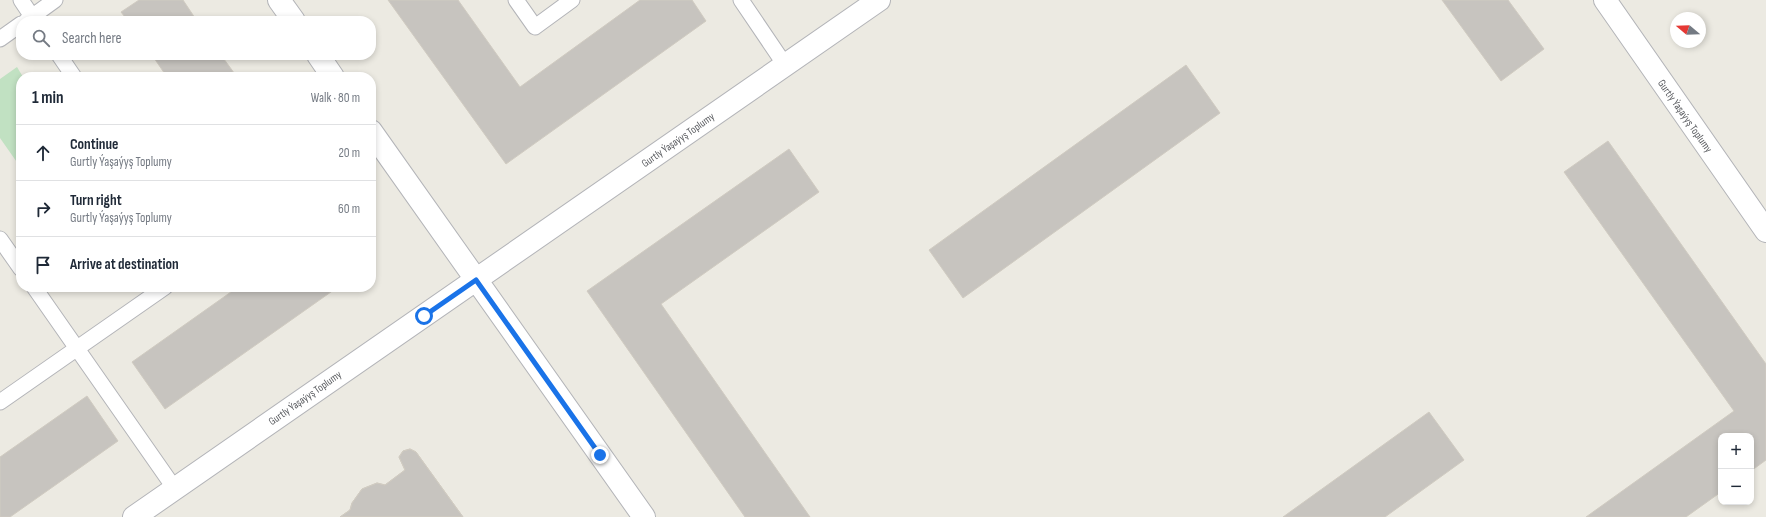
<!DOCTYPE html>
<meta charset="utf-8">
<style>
:root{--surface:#fff;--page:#f2f2f3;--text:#1f2937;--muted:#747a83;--line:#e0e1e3}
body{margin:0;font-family:"Sofia Sans Condensed",sans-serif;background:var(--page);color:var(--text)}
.controls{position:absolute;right:12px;bottom:12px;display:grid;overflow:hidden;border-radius:8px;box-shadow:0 2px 6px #0003}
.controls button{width:36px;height:36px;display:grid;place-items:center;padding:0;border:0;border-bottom:1px solid var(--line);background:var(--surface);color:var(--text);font:20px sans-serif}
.compass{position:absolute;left:1670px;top:12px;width:36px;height:36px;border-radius:50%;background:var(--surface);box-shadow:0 2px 6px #0003;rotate:289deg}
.stop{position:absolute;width:12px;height:12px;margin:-9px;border:3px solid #1a73e8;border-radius:50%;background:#fff}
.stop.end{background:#1a73e8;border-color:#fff;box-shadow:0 1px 4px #0008}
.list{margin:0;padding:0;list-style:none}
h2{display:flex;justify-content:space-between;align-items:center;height:52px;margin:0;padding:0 16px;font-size:17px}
h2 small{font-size:13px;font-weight:400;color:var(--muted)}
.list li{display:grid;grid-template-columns:26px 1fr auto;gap:12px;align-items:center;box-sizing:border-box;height:56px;padding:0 16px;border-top:1px solid var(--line)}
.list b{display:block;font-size:15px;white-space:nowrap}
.list p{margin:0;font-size:13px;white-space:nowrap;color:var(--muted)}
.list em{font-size:13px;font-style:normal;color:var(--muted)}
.icon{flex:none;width:22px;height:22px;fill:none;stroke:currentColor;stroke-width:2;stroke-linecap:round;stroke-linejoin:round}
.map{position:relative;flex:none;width:1766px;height:517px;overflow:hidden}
.search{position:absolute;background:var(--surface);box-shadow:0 2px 6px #0003;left:16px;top:16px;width:360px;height:44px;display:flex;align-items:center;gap:10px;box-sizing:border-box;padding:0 14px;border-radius:16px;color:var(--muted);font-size:15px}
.panel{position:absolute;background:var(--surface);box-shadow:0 2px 6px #0003;left:16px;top:72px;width:360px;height:220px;border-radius:16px}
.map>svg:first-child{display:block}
.green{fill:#c1e1c2}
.building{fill:#c7c4bf;stroke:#d0cbc1}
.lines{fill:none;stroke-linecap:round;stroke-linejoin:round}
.service-casing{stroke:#b3b4b8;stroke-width:17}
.minor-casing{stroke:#b3b4b8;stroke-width:24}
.service{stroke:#fff;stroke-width:15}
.minor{stroke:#fff;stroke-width:22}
.route{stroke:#1a73e8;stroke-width:5}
.labels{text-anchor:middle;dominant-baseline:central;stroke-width:4;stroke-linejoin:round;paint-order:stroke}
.street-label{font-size:11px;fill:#5b5d61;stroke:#fff}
</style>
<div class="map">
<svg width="1766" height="517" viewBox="0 0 1766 517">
<rect width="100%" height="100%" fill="#eceae2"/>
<path class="green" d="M17,67L23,77H21V168L0,138V79Z"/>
<path class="building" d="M139,0H183L197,21H128L121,12Z
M388,0H458L520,87L640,0H692L706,21L506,164Z
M1442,0H1508L1544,49L1501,81Z
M152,55H221L237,77H167Z
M1186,65L1220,113L963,298L929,250Z
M1608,141L1766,364V460L1751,471V436H1721V492L1686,517H1586L1734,411L1564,172Z
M789,149L819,192L661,304L810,517H745L587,291Z
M238,287H338L165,409L132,362Z
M87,396L118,441L10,517H0V457Z
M1429,412L1464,460L1385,517H1283Z
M410,449L416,452L463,517H340L350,510L352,503L362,489L377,483L385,485L405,470L399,457L403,451Z
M410,449L416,452L463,517H340L350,510L352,503L362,489L377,483L385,485L405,470L399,457L403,451Z"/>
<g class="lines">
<defs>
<path id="service" d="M21,0L35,21
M516,0L535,27L572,0
M741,0L785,65
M26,21L55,0
M0,39L21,24
M59,55L74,77
M0,239L21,269
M34,287L175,489
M0,402L165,287"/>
<path id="minor" d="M279,0L294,21
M1605,0L1766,231
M318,55L333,77
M371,131L644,517
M134,517L879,0"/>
</defs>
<use href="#service" class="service-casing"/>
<use href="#minor" class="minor-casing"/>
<use href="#service" class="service"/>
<use href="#minor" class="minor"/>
</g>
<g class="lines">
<path class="route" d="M424,316L476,280L600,455"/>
</g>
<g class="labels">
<g class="street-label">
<text transform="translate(1685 116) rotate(55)">Gurtly Ýaşaýyş Toplumy</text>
<text transform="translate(678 140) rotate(-35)">Gurtly Ýaşaýyş Toplumy</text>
<text transform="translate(305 398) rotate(-35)">Gurtly Ýaşaýyş Toplumy</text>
</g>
</g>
</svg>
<div class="controls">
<button>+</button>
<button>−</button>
</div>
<svg class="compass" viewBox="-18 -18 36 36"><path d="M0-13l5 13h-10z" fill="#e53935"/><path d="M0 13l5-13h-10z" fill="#747a83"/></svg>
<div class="stop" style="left:424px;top:316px"></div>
<div class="stop end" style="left:600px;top:455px"></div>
<div class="search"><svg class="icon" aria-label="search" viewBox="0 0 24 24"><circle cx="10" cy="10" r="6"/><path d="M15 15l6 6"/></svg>Search here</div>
<section class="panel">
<h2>1 min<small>Walk · 80 m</small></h2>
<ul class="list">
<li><svg class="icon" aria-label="ahead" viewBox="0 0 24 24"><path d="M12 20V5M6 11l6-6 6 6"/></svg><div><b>Continue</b><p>Gurtly Ýaşaýyş Toplumy</p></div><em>20 m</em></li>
<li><svg class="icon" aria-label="right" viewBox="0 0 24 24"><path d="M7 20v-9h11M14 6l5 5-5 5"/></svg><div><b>Turn right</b><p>Gurtly Ýaşaýyş Toplumy</p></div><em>60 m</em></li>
<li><svg class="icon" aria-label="arrive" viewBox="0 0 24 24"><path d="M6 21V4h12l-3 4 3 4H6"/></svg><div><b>Arrive at destination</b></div></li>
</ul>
</section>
</div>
